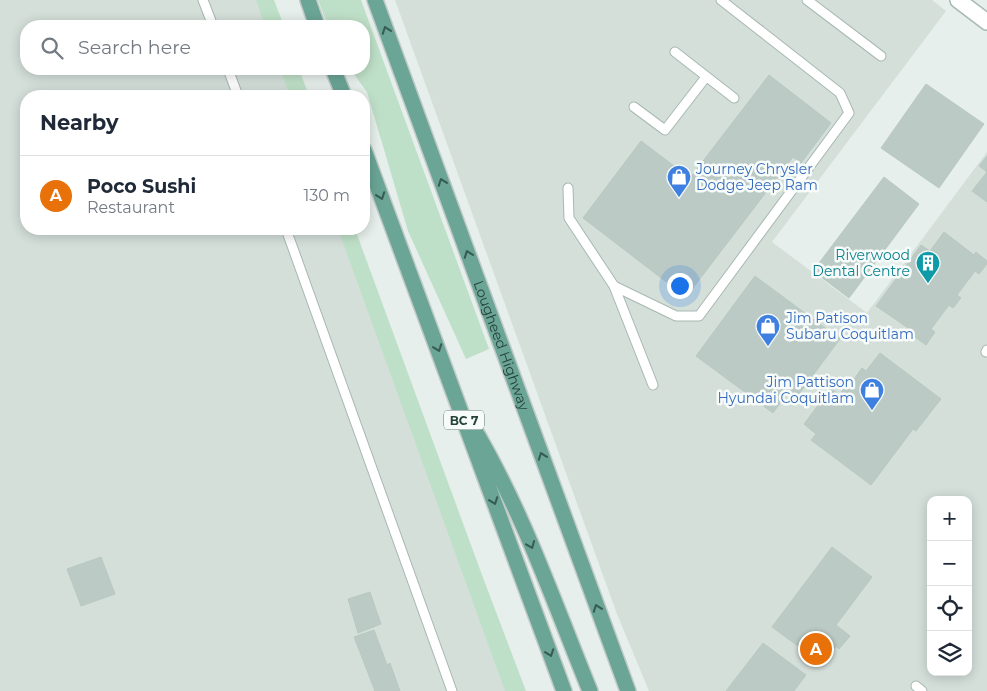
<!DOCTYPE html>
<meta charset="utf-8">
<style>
:root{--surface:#fff;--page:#f6f6f7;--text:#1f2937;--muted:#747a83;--line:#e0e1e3;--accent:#2563eb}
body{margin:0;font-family:Montserrat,sans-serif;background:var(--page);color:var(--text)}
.controls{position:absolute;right:15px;bottom:15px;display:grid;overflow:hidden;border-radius:10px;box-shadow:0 2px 12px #0003}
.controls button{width:45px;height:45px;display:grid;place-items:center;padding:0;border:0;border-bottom:1px solid var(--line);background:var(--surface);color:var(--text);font:25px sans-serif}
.you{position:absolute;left:679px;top:285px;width:18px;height:18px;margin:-12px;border:4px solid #fff;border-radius:50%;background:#1a73e8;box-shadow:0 0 0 8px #1a73e833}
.badge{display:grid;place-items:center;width:32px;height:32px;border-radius:50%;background:var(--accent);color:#fff;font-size:16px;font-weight:700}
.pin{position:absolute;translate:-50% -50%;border:2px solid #fff;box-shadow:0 1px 5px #0006}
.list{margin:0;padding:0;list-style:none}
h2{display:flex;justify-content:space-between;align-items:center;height:65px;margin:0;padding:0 20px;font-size:21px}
h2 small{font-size:16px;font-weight:400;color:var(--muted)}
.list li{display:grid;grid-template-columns:32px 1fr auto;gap:15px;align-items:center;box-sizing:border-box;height:80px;padding:0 20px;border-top:1px solid var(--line)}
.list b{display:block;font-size:19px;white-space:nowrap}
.list p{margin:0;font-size:16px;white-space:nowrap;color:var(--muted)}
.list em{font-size:16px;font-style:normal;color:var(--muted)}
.icon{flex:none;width:28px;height:28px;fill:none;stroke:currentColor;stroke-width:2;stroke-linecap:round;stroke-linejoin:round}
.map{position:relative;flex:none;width:987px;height:691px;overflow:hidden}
.search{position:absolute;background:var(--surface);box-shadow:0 2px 12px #0003;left:20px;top:20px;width:350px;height:55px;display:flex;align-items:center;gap:12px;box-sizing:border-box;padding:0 18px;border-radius:20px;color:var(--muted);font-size:19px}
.panel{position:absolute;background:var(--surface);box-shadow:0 2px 12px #0003;left:20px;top:90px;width:350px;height:145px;border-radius:20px}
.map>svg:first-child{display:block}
.built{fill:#d4dfda;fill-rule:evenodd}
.green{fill:#bfe0c8}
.building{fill:#bbcac4;stroke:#b8c9c2}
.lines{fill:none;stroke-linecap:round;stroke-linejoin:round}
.service-casing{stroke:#a8b8b2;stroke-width:11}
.tertiary-casing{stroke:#a8b8b2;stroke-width:18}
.primary-casing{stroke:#c2cac8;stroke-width:18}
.service{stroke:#fff;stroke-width:9}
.tertiary{stroke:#fff;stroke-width:15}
.primary{stroke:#6aa596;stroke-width:15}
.oneway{stroke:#365b51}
.labels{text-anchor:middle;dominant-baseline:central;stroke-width:5;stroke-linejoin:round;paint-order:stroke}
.shield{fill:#f7fbf9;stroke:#637a73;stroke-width:1}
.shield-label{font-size:12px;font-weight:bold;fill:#24423a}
.shop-label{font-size:14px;fill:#366cbe;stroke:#f7fbf9;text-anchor:start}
.culture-label{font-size:14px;fill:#0d838f;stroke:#f7fbf9;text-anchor:end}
.street-label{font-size:14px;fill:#24423a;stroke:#f7fbf9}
</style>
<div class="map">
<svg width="987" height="691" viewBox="0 0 987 691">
<rect width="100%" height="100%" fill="#e6efeb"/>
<path class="built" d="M0,0H261L271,26H26V69H287L297,96H26V229H346L515,691H0Z
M395,0H932L946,11L772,242L867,313L987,152V691H649L617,614ZM931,500H968V672H931Z"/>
<path class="green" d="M256,0H274L284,26H265Z
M318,0H361L489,349L466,359L408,231L367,92L350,69H364V26H328Z
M280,69H299L309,96H290Z
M338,229H355L482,575L526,691H505Z"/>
<path class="building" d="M769,75L831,123L801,163L793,157L686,297L583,218L641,141L690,178Z
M926,84L984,124L939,188L881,148Z
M987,156V202L972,191L987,172L979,166Z
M884,177L919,204L849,298L813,271Z
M944,232L974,255L976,252L987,261V264L979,274L975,271L957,295L961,298L953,308L949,305L931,329L935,332L926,345L912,335L914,332L876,306L921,245L930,251Z
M755,276L840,339L796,398L788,392L773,413L696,356Z
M880,353L941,399L916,431L913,429L871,485L811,440L816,434L804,424L831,388L839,395L850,381L852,382L862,368L866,371Z
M832,547L872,577L836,625L850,636L839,649L836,646L834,649L831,647L818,664L805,654L806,652L772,627Z
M101,557L115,594L81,606L67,569Z
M370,592L381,624L358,633L348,599Z
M374,630L387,665L390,663L400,691H375L354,637Z
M763,643L806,675L794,691H726Z"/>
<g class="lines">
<defs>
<path id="service" d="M203,0L213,26
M807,0L881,56
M675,52L734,98
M228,69L238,96
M634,107L665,130L706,77
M568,188L569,218L614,286L653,385
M286,229L452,691
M614,286L676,316H699L849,113L840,93L721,0
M986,352L987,350
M916,686L922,691"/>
<path id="tertiary" d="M958,0L987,22"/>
<g id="primary">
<path d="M308,0L317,26"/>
<path id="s1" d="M375,0L628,691"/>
<path d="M333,69L344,96"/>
<path d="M364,150L564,691"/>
<path d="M477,434C524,515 555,605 590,691"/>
</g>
</defs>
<use href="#service" class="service-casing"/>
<use href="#tertiary" class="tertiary-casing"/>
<use href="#primary" class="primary-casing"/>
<use href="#service" class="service"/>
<use href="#tertiary" class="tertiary"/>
<use href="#primary" class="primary"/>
</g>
<defs><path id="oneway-chevron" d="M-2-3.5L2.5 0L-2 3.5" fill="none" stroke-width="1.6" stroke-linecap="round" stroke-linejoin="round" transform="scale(1.25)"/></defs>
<g class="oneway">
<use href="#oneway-chevron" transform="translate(386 30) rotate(-110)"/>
<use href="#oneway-chevron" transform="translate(442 182) rotate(-110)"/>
<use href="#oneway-chevron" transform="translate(381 196) rotate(70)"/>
<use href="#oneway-chevron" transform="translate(468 254) rotate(-110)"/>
<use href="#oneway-chevron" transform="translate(438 348) rotate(70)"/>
<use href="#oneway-chevron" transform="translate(542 456) rotate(-110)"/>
<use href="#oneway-chevron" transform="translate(494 501) rotate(70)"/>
<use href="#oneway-chevron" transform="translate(531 545) rotate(68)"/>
<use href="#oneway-chevron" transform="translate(597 608) rotate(-110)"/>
<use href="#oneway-chevron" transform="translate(550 653) rotate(70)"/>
</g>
<defs>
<symbol id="shop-pin" viewBox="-11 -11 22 30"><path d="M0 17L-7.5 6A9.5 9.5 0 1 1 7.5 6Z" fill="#3f7fe0" stroke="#f7fbf9"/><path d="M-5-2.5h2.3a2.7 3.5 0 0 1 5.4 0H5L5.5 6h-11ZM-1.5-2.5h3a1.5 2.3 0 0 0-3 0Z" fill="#fff"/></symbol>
<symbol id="building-pin" viewBox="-11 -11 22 30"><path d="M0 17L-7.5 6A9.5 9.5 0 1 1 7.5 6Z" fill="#0f9aa8" stroke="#f7fbf9"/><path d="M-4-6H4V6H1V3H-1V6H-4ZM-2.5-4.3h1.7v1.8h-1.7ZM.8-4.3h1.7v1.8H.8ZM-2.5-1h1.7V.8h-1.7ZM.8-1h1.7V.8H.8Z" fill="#fff"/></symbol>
</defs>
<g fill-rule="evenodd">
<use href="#shop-pin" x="665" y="163" width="28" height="38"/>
<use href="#building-pin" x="914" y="249" width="28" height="38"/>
<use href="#shop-pin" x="754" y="312" width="28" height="38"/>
<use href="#shop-pin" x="858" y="376" width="28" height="38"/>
</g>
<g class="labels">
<rect class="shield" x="444" y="410.5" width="40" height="19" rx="4"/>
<g class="shield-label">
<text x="464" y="420">BC 7</text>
</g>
<g class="shop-label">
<text x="696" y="169">Journey Chrysler<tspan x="696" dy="16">Dodge Jeep Ram</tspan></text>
<text x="786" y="318">Jim Patison<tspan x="786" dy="16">Subaru Coquitlam</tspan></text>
<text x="854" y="382" text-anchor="end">Jim Pattison<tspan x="854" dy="16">Hyundai Coquitlam</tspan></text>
</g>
<g class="culture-label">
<text x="910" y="255">Riverwood<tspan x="910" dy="16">Dental Centre</tspan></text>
</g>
<g class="street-label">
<text stroke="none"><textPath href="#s1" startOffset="368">Lougheed Highway</textPath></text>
</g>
</g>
</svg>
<div class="controls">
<button>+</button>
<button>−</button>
<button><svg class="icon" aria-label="locate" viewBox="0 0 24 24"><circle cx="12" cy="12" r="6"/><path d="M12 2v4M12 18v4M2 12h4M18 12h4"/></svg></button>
<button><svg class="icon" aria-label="layers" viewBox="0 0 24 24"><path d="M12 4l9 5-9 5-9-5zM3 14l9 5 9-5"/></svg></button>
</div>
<div class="you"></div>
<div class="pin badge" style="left:816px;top:649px;background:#e8710a">A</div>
<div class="search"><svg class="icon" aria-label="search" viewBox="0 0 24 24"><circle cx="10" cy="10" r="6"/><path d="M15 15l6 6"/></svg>Search here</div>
<section class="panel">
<h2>Nearby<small></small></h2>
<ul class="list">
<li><span class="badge" style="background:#e8710a">A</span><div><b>Poco Sushi</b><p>Restaurant</p></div><em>130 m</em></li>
</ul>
</section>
</div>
